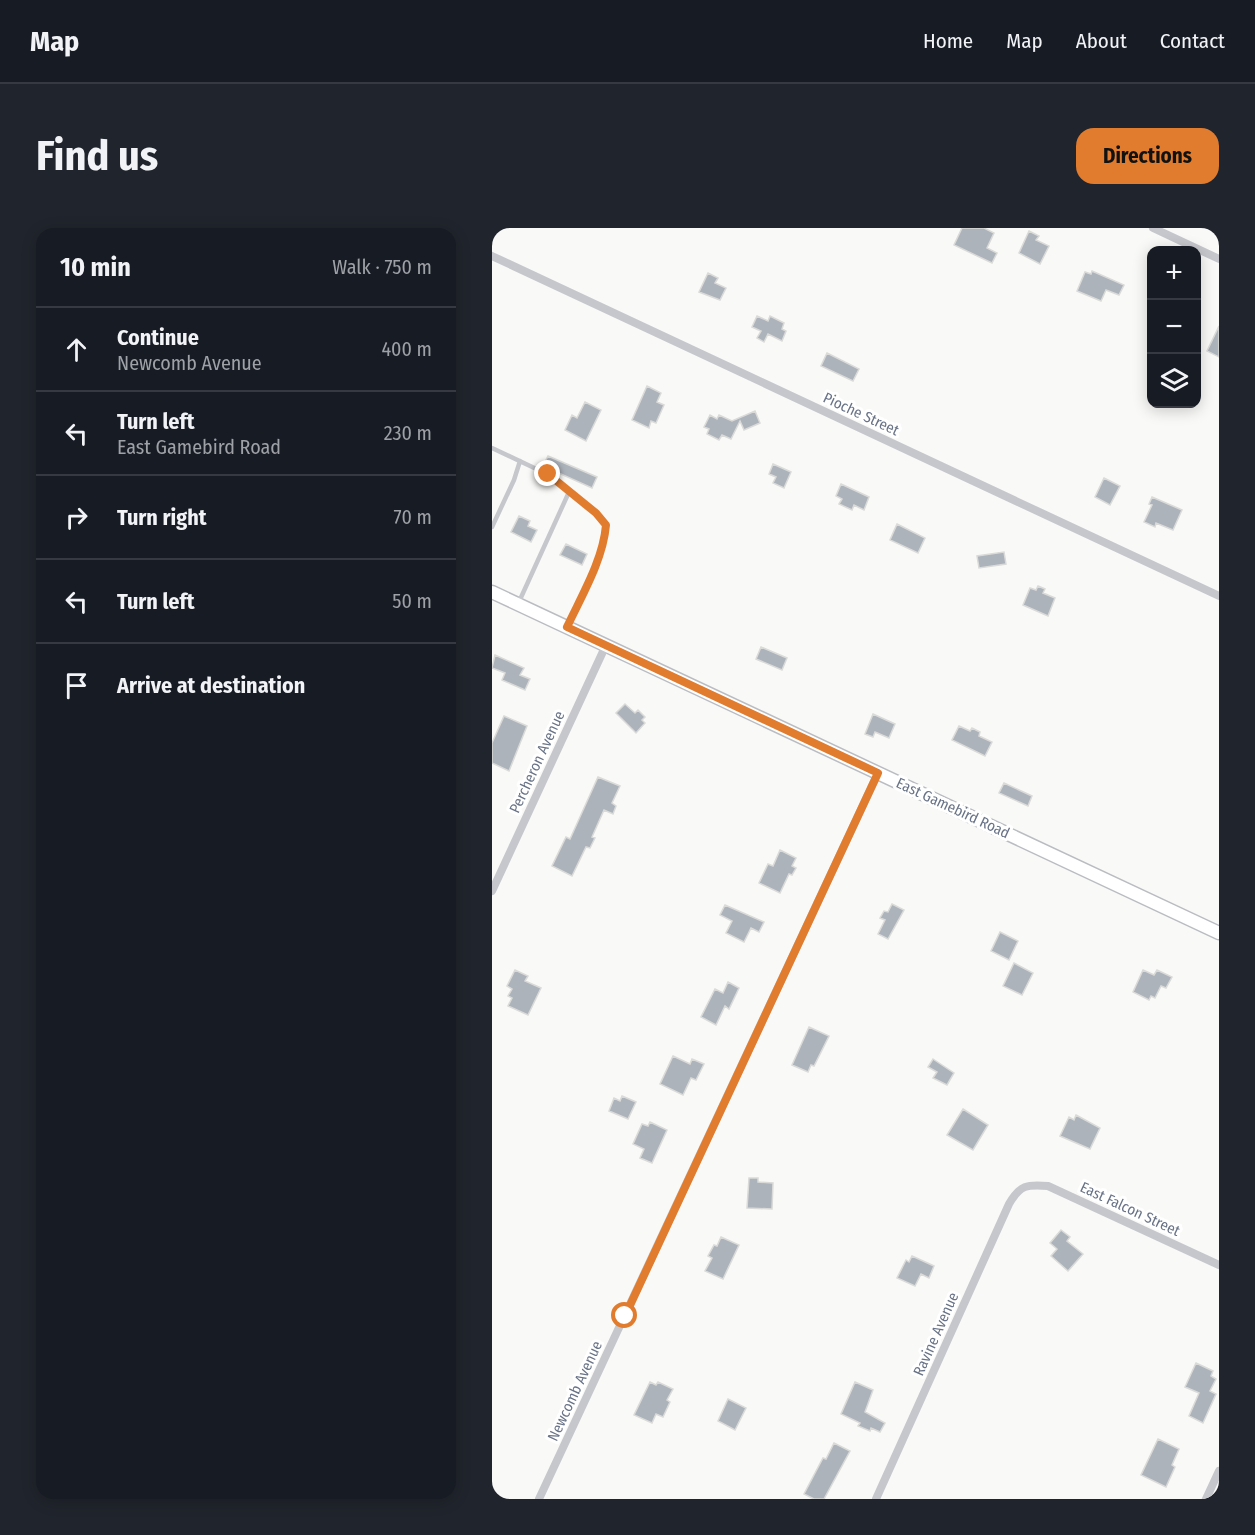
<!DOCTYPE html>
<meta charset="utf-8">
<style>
:root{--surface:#171b24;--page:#20242c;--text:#f1f3f6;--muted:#9ea1a6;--line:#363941;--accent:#e17c2f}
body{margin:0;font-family:"Fira Sans Condensed",sans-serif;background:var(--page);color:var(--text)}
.controls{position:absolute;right:18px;top:18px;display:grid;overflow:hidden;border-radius:12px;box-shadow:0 3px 15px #0003}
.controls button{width:54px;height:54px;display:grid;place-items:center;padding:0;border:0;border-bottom:2px solid var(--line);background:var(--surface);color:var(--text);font:30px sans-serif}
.stop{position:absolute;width:18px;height:18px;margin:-14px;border:4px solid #e17c2f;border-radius:50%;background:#fff}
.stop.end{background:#e17c2f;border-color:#fff;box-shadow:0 2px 6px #0008}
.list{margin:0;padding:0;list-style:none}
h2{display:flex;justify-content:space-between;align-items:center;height:78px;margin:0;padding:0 24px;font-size:26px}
h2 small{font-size:20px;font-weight:400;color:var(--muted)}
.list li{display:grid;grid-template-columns:39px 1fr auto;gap:18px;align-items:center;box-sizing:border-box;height:84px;padding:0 24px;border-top:2px solid var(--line)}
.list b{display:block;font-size:22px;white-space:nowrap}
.list p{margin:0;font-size:20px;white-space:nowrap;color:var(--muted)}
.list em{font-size:20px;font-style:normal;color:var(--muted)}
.icon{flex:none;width:33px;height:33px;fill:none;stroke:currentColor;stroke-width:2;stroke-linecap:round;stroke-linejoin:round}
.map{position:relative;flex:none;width:727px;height:1271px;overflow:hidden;border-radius:18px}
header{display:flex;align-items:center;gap:36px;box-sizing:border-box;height:84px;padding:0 30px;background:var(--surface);border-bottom:2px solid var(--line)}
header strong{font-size:28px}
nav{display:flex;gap:33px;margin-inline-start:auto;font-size:21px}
.intro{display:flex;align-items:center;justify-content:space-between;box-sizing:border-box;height:144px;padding:0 36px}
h1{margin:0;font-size:42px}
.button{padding:15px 27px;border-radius:18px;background:var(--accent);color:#111;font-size:21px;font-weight:700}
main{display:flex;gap:36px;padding:0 36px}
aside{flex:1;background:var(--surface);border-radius:18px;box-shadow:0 3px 15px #0003}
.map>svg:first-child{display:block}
.building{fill:#adb3bb;stroke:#dadbd9;stroke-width:1.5}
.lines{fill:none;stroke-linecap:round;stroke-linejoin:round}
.secondary-casing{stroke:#babcc2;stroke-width:15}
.lane{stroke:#c5c7cc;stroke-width:4.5}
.street{stroke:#c5c7cc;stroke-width:8}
.secondary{stroke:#fff;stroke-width:12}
.route{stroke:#e17c2f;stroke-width:8}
.labels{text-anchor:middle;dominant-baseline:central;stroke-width:6;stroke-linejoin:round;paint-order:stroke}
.street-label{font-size:15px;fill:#697387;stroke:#fff}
</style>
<header>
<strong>Map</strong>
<nav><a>Home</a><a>Map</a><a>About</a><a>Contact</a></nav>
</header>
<div class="intro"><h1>Find us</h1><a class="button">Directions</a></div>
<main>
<aside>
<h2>10 min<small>Walk · 750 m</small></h2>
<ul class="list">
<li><svg class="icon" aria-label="ahead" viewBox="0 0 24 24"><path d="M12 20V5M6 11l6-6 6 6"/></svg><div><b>Continue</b><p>Newcomb Avenue</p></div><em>400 m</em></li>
<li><svg class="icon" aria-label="left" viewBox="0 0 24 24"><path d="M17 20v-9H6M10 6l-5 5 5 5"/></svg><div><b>Turn left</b><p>East Gamebird Road</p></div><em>230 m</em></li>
<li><svg class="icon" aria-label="right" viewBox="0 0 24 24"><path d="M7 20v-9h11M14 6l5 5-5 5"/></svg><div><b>Turn right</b></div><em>70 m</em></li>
<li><svg class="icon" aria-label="left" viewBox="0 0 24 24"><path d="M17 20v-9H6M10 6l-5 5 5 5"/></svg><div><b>Turn left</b></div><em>50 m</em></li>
<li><svg class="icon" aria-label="arrive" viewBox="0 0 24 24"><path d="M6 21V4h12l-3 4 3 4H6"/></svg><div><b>Arrive at destination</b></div></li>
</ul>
</aside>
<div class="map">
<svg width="727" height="1271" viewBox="0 0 727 1271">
<rect width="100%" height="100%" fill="#f9f9f7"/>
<path class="building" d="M470,0H492L502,5L495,20L505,25L500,35L462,17Z
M537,3L547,8L544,12L557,18L548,36L527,25Z
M600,43L632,57L627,67L614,62L609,73L585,63L593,44L599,46Z
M216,45L226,50L223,55L234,60L228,72L207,64Z
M265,88L276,93L278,88L292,95L290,101L294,103L290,113L276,106L272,114L265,110L269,103L260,99Z
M727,98V129L715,123Z
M335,125L367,141L361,153L329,138Z
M155,158L169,165L165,174L172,177L164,195L159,193L157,200L140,192Z
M93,174L109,182L94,213L73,202L80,187L85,190Z
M263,183L268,195L252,202L248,193L239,211L230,207L227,212L215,206L217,201L212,199L218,187L225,191L227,187L240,193Z
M56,228L105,249L100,260L51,238Z
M281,236L299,244L292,260L281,255L284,249L277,246Z
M612,250L628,258L618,277L603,269Z
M349,256L377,269L372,282L362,277L360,282L347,276L350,271L344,268Z
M660,269L690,282L681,302L664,295L663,299L652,294L660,277L657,276Z
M27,288L38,293L36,298L45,302L39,314L19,304Z
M405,296L433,310L426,325L398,312Z
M74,316L95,326L90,337L68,327Z
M512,324L514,336L487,340L485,328Z
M546,358L553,361L551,365L563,370L556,388L531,377L538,360L544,362Z
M269,419L295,430L290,442L264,431Z
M3,427L32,440L28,447L38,451L33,462L10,452L13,445L0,440Z
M133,476L143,485L146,482L153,489L150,492L153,495L144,505L124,485Z
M381,486L403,496L397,510L383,504L381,509L373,506Z
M12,488L35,498L17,543L0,535V515Z
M467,498L478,503L480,500L488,504L487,508L500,514L493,528L460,512Z
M106,549L128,558L120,575L124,578L121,586L112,582L100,609L103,610L98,620L94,619L80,648L60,638L74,609L78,611L83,600Z
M512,555L540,568L536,578L507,565Z
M288,622L304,630L300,638L304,640L300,647L297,646L288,665L267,655L276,636L281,638Z
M400,676L412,682L396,711L386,706L393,692L388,690L392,683L396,684Z
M233,677L272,694L267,704L259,700L252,714L234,705L240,693L228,687Z
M508,704L526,713L517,732L499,723Z
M522,735L541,745L530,767L511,758Z
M23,742L36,748L33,753L49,760L36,787L16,778L20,770L16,768L20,761L15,758Z
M651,742L662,747L665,742L680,749L674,760L669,758L663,770L659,768L657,772L641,764Z
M236,754L247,760L237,781L233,778L224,797L209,789L223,761L231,765Z
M317,799L337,808L322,838L319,837L316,844L300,837Z
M181,828L198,836L200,831L212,836L204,852L199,850L191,867L168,856Z
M441,831L462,845L455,857L441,850L445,844L436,839Z
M130,868L144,874L136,891L117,883L122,870L128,873Z
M471,881L496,897L481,922L455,907Z
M584,887L608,900L598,921L568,908L577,889L582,892Z
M158,894L175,902L160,935L148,930L152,921L141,916L150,896L156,898Z
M257,950H266V954L281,955L280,981L255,980Z
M569,1002L578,1009L575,1013L591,1026L576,1043L559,1028L565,1021L558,1015Z
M229,1009L247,1017L231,1051L213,1043L220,1030L216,1028L222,1017L225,1018Z
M420,1028L442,1038L437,1050L429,1046L423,1058L405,1050L414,1032L417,1034Z
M704,1135L721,1143L719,1148L724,1151L718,1163L724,1166L711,1195L697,1188L707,1165L693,1159Z
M158,1154L164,1157L166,1154L181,1161L175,1172L178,1174L171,1189L164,1186L160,1195L142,1187Z
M363,1154L381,1162L373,1184L393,1195L388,1204L379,1200L378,1203L366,1198L368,1195L349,1186Z
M236,1171L254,1180L243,1202L226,1193Z
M666,1211L687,1221L680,1237L683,1239L674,1259L649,1247Z
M342,1215L358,1223L332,1271H322L312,1266L331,1230L334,1231Z"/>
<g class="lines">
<defs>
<path id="secondary" d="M0,364L727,705"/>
</defs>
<use href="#secondary" class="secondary-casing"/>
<path class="lane" d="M0,220L55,246L104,285L114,297C111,333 90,367 75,399
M0,299L22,252L28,233
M26,376L77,264"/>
<path class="street" d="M661,0L727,31
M0,28L727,368
M0,663L114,417
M47,1271L386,545
M384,1271L517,976C528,957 535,956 556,958L727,1037
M714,1271L727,1243"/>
<use href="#secondary" class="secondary"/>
</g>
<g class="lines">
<path class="route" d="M56,246L104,285L114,297C111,332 90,367 75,399L386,545L133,1088"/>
</g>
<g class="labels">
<g class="street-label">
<text transform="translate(369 186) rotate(25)">Pioche Street</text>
<text transform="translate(45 534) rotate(-65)">Percheron Avenue</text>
<text transform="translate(461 580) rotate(25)">East Gamebird Road</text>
<text transform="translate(638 981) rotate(25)">East Falcon Street</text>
<text transform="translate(444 1106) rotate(-66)">Ravine Avenue</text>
<text transform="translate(83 1163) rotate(-65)">Newcomb Avenue</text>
</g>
</g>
</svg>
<div class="controls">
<button>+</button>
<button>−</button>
<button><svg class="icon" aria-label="layers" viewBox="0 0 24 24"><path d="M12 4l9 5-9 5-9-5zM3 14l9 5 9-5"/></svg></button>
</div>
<div class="stop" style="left:133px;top:1088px"></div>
<div class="stop end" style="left:56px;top:246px"></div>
</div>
</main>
